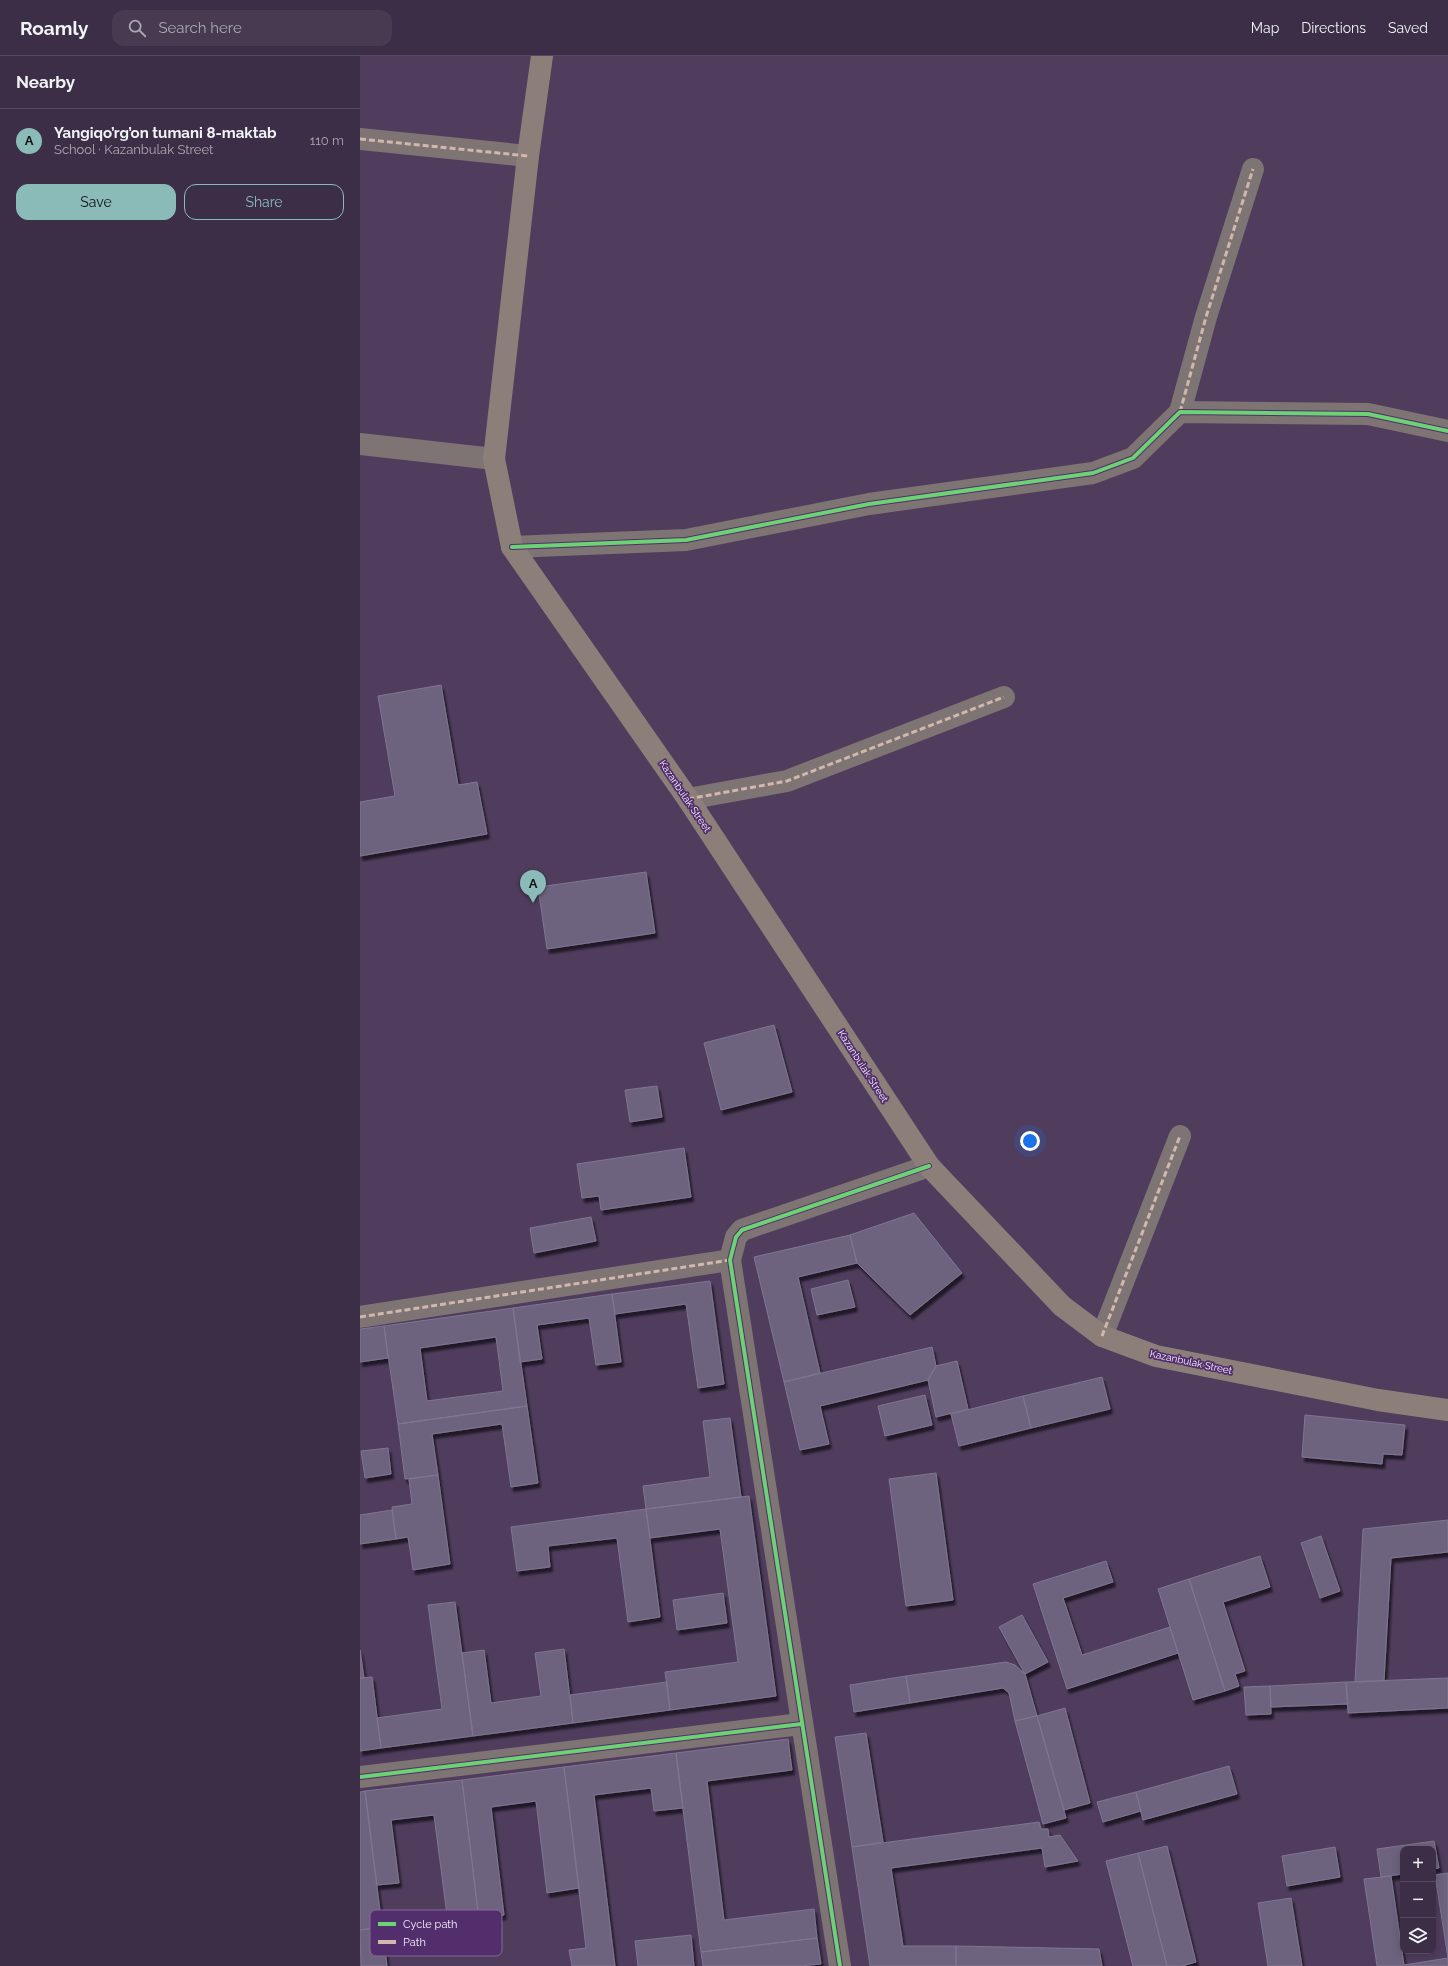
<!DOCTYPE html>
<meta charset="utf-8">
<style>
:root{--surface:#3c2e46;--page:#473a51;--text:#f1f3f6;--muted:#aca8b3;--line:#554a5f;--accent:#8bbbb9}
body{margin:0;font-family:Raleway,sans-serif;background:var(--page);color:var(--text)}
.controls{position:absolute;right:12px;bottom:12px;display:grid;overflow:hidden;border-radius:8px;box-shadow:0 2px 10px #0003}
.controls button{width:36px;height:36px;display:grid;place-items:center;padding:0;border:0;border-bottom:1px solid var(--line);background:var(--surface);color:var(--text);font:20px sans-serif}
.you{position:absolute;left:670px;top:1085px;width:14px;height:14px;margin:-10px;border:3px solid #fff;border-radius:50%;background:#1a73e8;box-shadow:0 0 0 6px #1a73e833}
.badge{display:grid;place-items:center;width:26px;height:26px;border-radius:50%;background:var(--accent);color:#111;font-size:13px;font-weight:700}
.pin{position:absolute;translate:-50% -33px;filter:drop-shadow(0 1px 2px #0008)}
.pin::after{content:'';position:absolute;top:21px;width:14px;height:12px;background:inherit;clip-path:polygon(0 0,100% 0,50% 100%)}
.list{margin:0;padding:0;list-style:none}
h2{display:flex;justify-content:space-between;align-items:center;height:52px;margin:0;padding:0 16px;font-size:17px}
h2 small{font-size:13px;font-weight:400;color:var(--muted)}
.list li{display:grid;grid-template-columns:26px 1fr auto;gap:12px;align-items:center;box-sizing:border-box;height:64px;padding:0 16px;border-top:1px solid var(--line)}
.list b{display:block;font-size:15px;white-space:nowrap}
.list p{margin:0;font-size:13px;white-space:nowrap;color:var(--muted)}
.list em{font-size:13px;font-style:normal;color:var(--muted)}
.actions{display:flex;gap:8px;padding:12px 16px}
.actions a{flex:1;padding:9px 0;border:1px solid var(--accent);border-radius:12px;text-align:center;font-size:14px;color:var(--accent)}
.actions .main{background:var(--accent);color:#111}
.icon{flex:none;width:22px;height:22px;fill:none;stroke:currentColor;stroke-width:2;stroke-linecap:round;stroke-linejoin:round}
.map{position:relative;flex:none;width:1088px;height:1910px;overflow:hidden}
header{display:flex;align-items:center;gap:24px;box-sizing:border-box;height:56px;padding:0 20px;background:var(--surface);border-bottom:1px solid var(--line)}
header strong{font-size:19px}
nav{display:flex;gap:22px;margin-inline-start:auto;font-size:14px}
.search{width:280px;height:36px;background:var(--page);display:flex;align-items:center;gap:10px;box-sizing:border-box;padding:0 14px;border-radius:12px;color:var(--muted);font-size:15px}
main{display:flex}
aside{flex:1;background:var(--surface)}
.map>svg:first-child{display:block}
.building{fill:#6e647f;stroke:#7f7592;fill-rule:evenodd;filter:url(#shadow)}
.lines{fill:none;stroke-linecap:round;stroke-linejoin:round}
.minor{stroke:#7e7473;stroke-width:22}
.major{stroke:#8c7f79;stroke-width:22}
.quiet{stroke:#d1b7ad;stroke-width:3;stroke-dasharray:6 3;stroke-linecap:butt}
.cycleway-casing{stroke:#522f6c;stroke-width:6}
.cycleway{stroke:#6cd273;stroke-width:4}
.labels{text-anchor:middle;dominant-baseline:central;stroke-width:3.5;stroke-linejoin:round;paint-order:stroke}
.street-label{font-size:10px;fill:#f7effe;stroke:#522f6c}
.key{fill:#522f6c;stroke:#846998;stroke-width:1}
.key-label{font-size:11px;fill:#f7effe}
</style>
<header>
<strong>Roamly</strong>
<div class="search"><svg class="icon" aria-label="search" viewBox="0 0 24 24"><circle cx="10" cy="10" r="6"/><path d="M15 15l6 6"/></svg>Search here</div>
<nav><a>Map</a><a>Directions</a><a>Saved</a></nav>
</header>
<main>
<aside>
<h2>Nearby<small></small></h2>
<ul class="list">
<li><span class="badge">A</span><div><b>Yangiqo’rg’on tumani 8-maktab</b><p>School · Kazanbulak Street</p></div><em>110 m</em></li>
</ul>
<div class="actions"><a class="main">Save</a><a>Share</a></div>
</aside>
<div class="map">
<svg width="1088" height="1910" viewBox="0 0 1088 1910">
<defs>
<filter id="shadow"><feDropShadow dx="2.5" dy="4.5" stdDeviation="1" flood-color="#0009"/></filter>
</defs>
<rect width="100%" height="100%" fill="#503d5e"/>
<path class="building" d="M81,629L98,729L117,726L127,778L0,800V746L35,740L18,640Z
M286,816L295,877L187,893L178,831Z
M414,969L432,1036L361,1054L344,987Z
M297,1030L302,1061L270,1066L265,1034Z
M324,1092L331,1141L241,1154L239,1140L222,1142L217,1108Z
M554,1157L602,1217L550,1259L497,1207L490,1179Z
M231,1161L236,1185L174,1197L170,1172Z
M490,1179L497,1207L438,1221L460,1317L424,1326L394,1201Z
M488,1224L495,1251L457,1259L451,1233Z
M350,1225L364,1328L338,1332L326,1248L255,1258L252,1238Z
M252,1238L261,1306L236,1309L229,1262L177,1269L182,1303L160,1306L153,1252Z
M153,1252L167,1350L38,1368L24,1270ZM136,1281L143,1335L67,1345L60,1292Z
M24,1270L28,1302L0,1306V1273Z
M572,1291L576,1310L568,1324L460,1350L469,1388L440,1394L424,1326Z
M597,1305L608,1353L576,1361L568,1324L576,1310Z
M742,1321L750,1353L671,1372L663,1340Z
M565,1339L572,1369L525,1380L518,1350Z
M663,1340L671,1372L599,1390L591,1358Z
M167,1350L178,1427L151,1431L142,1368L72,1378L78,1419L45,1423L38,1368Z
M945,1359L1045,1369L1042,1399L1023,1398L1022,1408L942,1401Z
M370,1362L381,1441L286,1453L283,1430L350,1421L343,1365Z
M28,1392L31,1418L5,1422L1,1395Z
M576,1417L593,1544L546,1550L529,1423Z
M78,1419L90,1508L53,1514L48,1481L36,1483L32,1451L52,1448L49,1423Z
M389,1440L416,1640L310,1654L305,1616L378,1606L360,1473L290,1482L286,1453Z
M286,1453L300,1561L268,1566L257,1482L188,1490L190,1511L157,1515L151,1471Z
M32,1454L36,1483L0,1488V1459Z
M1088,1464V1496L1031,1502L1024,1625L995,1626L1003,1473Z
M961,1480L980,1535L960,1542L941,1487Z
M900,1500L910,1531L863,1546L885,1615L875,1618L879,1630L865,1635L829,1523Z
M746,1505L753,1526L703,1542L722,1599L810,1571L818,1597L707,1633L673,1528Z
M829,1523L865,1635L833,1644L798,1533Z
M363,1537L367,1567L317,1574L313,1544Z
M95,1546L113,1680L21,1692L17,1662L82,1653L68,1549Z
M662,1559L688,1606L665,1618L639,1571Z
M204,1593L213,1667L113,1680L102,1597L124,1594L131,1647L181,1640L175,1597Z
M0,1594L4,1622H0Z
M646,1606L655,1609L665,1618L677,1660L655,1665L649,1637L643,1632L550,1647L546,1620Z
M546,1620L550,1647L494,1656L490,1629Z
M12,1621L21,1692L0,1695V1622Z
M1088,1622V1652L988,1657L986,1626Z
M307,1626L310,1654L213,1667L210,1639Z
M986,1626L988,1648L911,1651L910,1630Z
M910,1630L911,1658L886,1659L884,1631Z
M705,1652L730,1747L704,1754L677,1660Z
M677,1660L706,1762L683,1768L655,1665Z
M506,1677L523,1786L492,1791L475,1681Z
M428,1683L432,1714L347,1725L364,1864L454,1853L457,1882L341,1896L316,1697Z
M316,1697L323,1752L294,1755L291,1732L234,1739L255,1910H212L209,1894L226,1892L204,1711Z
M869,1710L877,1738L783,1764L776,1736Z
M204,1711L219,1832L187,1837L176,1745L131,1751L144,1859L119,1863L102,1724Z
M102,1724L119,1863L88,1867L74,1759L31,1764L39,1827L17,1829L5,1735Z
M5,1735L22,1871L0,1874V1736Z
M776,1736L781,1755L743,1766L737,1746Z
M679,1766L681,1773H688L689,1781L700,1779L718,1805L685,1811L682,1792L531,1812L543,1890H596V1910H510L492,1791Z
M1074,1785L1079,1812L1073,1813V1793H1043V1818L1021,1821L1017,1793Z
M807,1790L836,1906L822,1910H807L778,1797Z
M975,1791L980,1821L927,1830L922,1800Z
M778,1797L807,1910H773L746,1805Z
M1088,1817V1902L1075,1819Z
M1031,1820L1044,1909L1088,1902V1910H1017L1004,1823Z
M931,1842L942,1910H908L898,1847Z
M22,1871L27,1910H1L0,1874Z
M331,1879L334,1910H278L275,1885Z
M457,1882L461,1908L440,1910H343L341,1896Z
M596,1890L739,1893L742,1910H596Z"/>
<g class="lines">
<path class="minor" d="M0,83L168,100
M820,356L846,261L893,113
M0,388L134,403
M152,491L326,484L509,448L733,417L773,402L820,356L1008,358L1088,375
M328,743L427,725L644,641
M0,1261L370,1204
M742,1280L820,1080
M0,1721L441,1668
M480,1910L370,1204L376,1181L382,1174L569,1110"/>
<path class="major" d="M182,0L168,100L134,403L152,491L328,743L569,1110L702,1250L742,1280L796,1300L1018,1344L1088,1354"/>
<path class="quiet" d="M0,83L168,100
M820,356L846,261L893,113
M328,743L427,725L644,641
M0,1261L370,1204
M742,1280L820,1080"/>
<defs>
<path id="cycleway" d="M152,491L326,484L509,448L733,417L773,402L820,356L1008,358L1088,375
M0,1721L441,1668
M480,1910L370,1204L376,1181L382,1174L569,1110"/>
</defs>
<use href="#cycleway" class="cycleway-casing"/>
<use href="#cycleway" class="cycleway"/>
</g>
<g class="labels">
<g class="street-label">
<text transform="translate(325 740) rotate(56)">Kazanbulak Street</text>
<text transform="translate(503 1010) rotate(57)">Kazanbulak Street</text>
<text transform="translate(831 1306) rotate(12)">Kazanbulak Street</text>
</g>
</g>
<rect x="10" y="1854" width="132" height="46" rx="6" class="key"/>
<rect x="18" y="1866" width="18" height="4" fill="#6cd273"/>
<rect x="18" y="1884" width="18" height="4" fill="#d1b7ad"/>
<g class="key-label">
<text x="43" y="1872">Cycle path</text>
<text x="43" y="1890">Path</text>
</g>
</svg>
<div class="controls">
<button>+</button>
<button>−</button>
<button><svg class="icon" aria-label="layers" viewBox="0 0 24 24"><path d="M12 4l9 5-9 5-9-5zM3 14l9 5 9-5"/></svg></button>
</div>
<div class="you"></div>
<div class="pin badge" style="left:173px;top:847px">A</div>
</div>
</main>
